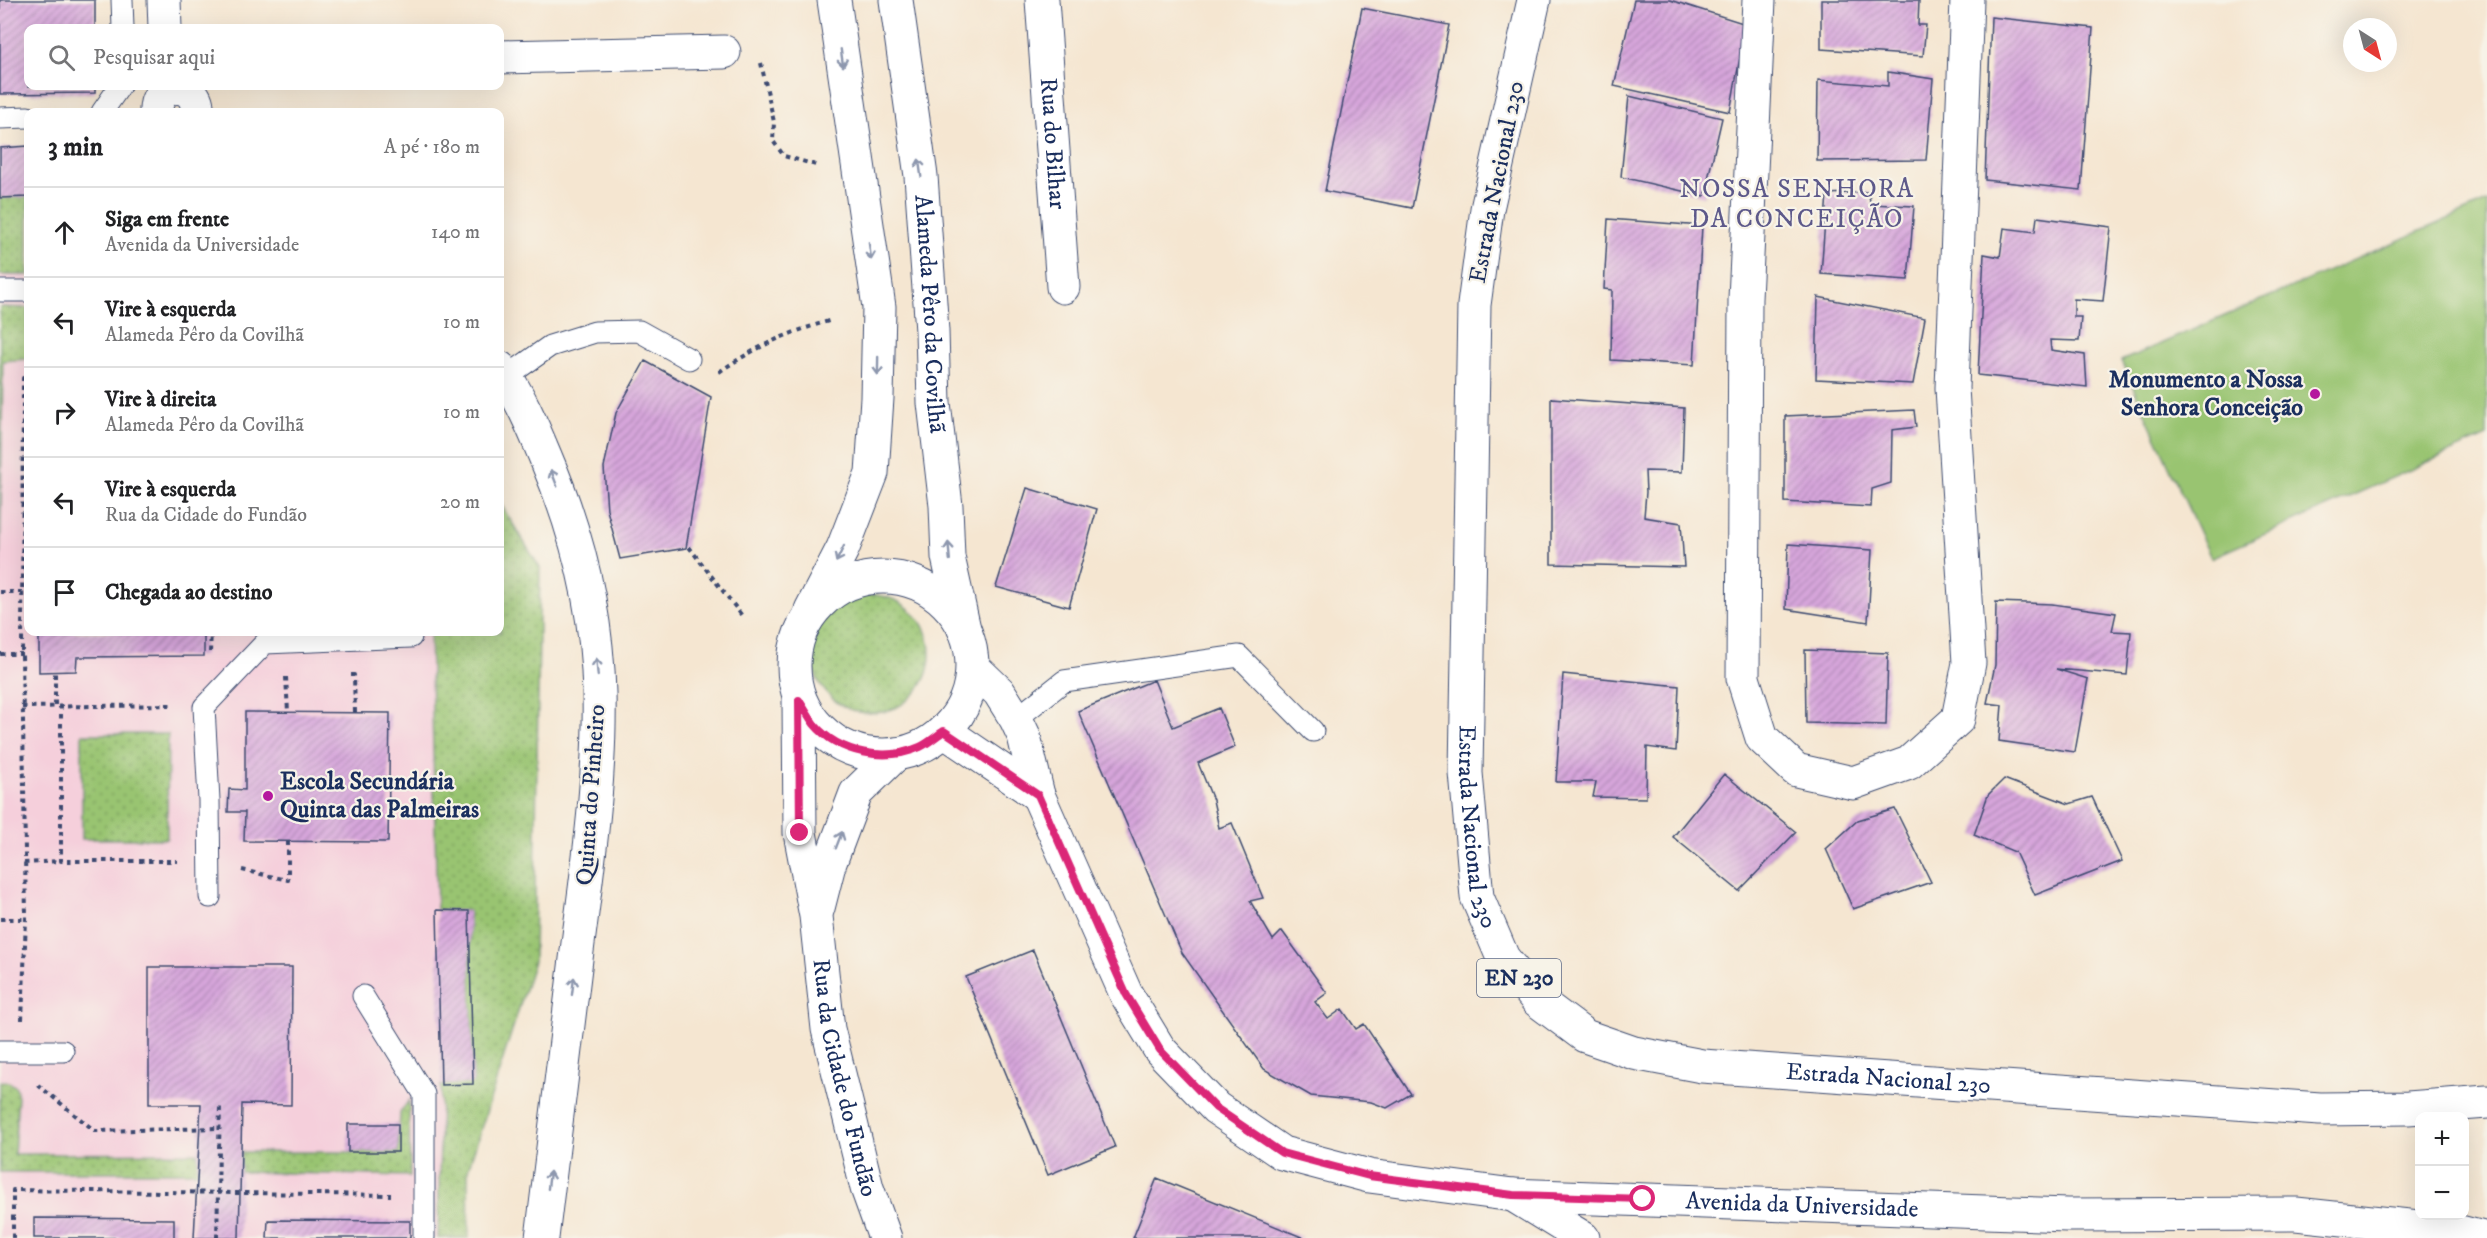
<!DOCTYPE html>
<html lang="pt">
<meta charset="utf-8">
<style>
:root{--surface:#fff;--page:#f6f6f6;--text:#202124;--muted:#757577;--line:#e0e0e0}
body{margin:0;font-family:"IM FELL DW Pica",serif;background:var(--page);color:var(--text)}
.controls{position:absolute;right:18px;bottom:18px;display:grid;overflow:hidden;border-radius:12px;box-shadow:0 6px 24px #0002}
.controls button{width:54px;height:54px;display:grid;place-items:center;padding:0;border:0;border-bottom:2px solid var(--line);background:var(--surface);color:var(--text);font:30px sans-serif}
.compass{position:absolute;left:2343px;top:18px;width:54px;height:54px;border-radius:50%;background:var(--surface);box-shadow:0 6px 24px #0002;rotate:144deg}
.stop{position:absolute;width:18px;height:18px;margin:-14px;border:4px solid #db2777;border-radius:50%;background:#fff}
.stop.end{background:#db2777;border-color:#fff;box-shadow:0 2px 6px #0008}
.list{margin:0;padding:0;list-style:none}
h2{display:flex;justify-content:space-between;align-items:center;height:78px;margin:0;padding:0 24px;font-size:26px}
h2 small{font-size:20px;font-weight:400;color:var(--muted)}
.list li{display:grid;grid-template-columns:39px 1fr auto;gap:18px;align-items:center;box-sizing:border-box;height:90px;padding:0 24px;border-top:2px solid var(--line)}
.list b{display:block;font-size:22px;white-space:nowrap}
.list p{margin:0;font-size:20px;white-space:nowrap;color:var(--muted)}
.list em{font-size:20px;font-style:normal;color:var(--muted)}
.icon{flex:none;width:33px;height:33px;fill:none;stroke:currentColor;stroke-width:2;stroke-linecap:round;stroke-linejoin:round}
.map{position:relative;flex:none;width:2487px;height:1238px;overflow:hidden}
.search{position:absolute;background:var(--surface);box-shadow:0 6px 24px #0002;left:24px;top:24px;width:480px;height:66px;display:flex;align-items:center;gap:15px;box-sizing:border-box;padding:0 21px;border-radius:12px;color:var(--muted);font-size:22px}
.panel{position:absolute;background:var(--surface);box-shadow:0 6px 24px #0002;left:24px;top:108px;width:480px;height:528px;border-radius:12px}
.map>svg:first-child{display:block}
.built{fill:#f5cfdb}
.grass{fill:url(#grass-dots);stroke:#5a7a68;stroke-width:1.5}
.green{fill:#99c471;stroke:#5a7a68;stroke-width:1.5}
.building{fill:url(#building-hatch)}
.lines{fill:none;stroke-linecap:round;stroke-linejoin:round}
.service-casing{stroke:#3c4a6f;stroke-width:23}
.minor-casing{stroke:#3c4a6f;stroke-width:35}
.secondary-casing{stroke:#3c4a6f;stroke-width:35}
.primary-casing{stroke:#3c4a6f;stroke-width:35}
.path{stroke:#3c4a6f;stroke-width:4;stroke-dasharray:4.5 4.5;stroke-linecap:butt}
.service{stroke:#fff;stroke-width:21}
.minor{stroke:#fff;stroke-width:33}
.secondary{stroke:#fff;stroke-width:33}
.primary{stroke:#fff;stroke-width:33}
.oneway{stroke:#8d97ae}
.route{stroke:#db2777;stroke-width:8}
.poi-dot{fill:#b5179e;stroke:#f7f3e8;stroke-width:2}
.labels{text-anchor:middle;dominant-baseline:central;stroke-width:4.5;stroke-linejoin:round;paint-order:stroke}
.shield{fill:#f7f3e8;stroke:#5d6a87;stroke-width:1.5}
.shield-label{font-size:22px;font-weight:bold;fill:#1b2f5e}
.street-label{font-size:24px;fill:#1b2f5e;stroke:#f7f3e8}
.poi-label{font-size:24px;font-weight:bold;fill:#1b2f5e;stroke:#f7f3e8;text-anchor:end}
.neighbourhood-label{font-size:26px;letter-spacing:1.5px;fill:#5d598a;stroke:#f7f3e8}
</style>
<div class="map">
<svg width="2487" height="1238" viewBox="0 0 2487 1238">
<defs>
<pattern id="grass-dots" width="8" height="8" patternUnits="userSpaceOnUse" patternTransform="scale(1.5)"><rect width="8" height="8" fill="#99c471"/><path d="M2 2h.1M6 6h.1" fill="none" stroke="#7ca060" stroke-width="1.8" stroke-linecap="round"/></pattern>
<pattern id="building-hatch" width="6" height="6" patternUnits="userSpaceOnUse" patternTransform="scale(1.5)"><rect width="6" height="6" fill="#d7a6db"/><path d="M-1 1l2-2M0 6l6-6M5 7l2-2" fill="none" stroke="#ae88b5"/></pattern>
</defs>
<rect width="100%" height="100%" fill="#f7f3e8"/>
<filter id="ink" filterUnits="userSpaceOnUse"><feTurbulence type="fractalNoise" baseFrequency=".0167" numOctaves="2"/><feDisplacementMap in="SourceGraphic" scale="12" xChannelSelector="R" yChannelSelector="G"/><feConvolveMatrix kernelMatrix="1 2 1 2 8 2 1 2 1" color-interpolation-filters="sRGB"/></filter>
<filter id="wash" filterUnits="userSpaceOnUse"><feTurbulence type="fractalNoise" baseFrequency=".008" numOctaves="4" result="noise"/><feDisplacementMap in="SourceGraphic" scale="24" xChannelSelector="R" yChannelSelector="G"/><feGaussianBlur stdDeviation="1.35" result="paint"/><feColorMatrix in="noise" values="0 0 0 0 0 0 0 0 0 0 0 0 0 0 0 0 0 1.4 0 .05"/><feComposite in="paint" operator="in"/></filter>
<g filter="url(#wash)">
<rect width="100%" height="100%" fill="#f5e6d1"/>
<path class="built" d="M28,197V632H500V503L540,568L534,961L468,1170L469,1238H0V198Z"/>
<path class="grass" d="M28,197V275H0V198Z
M0,307L28,308V359L3,361L0,575Z
M500,503L540,568L534,961L468,1170L469,1238H438L441,1085L473,1083L469,911L437,910L430,632H500Z
M812 654a59 59 0 1 1 118 0a59 59 0 1 1-118 0Z
M82,734H168L167,839H82Z
M0,1081L9,1082L16,1087L18,1097L14,1154L198,1153V1172H0Z
M409,1100L410,1176L240,1172L241,1152H398L400,1113Z"/>
<path class="green" d="M2487,202V436L2211,558L2121,361Z"/>
<g id="blocks">
<path class="building" d="M0,0H95V28H28V86H95V93L0,94Z
M1634,0H1670L1746,24L1730,112L1614,86Z
M1821,0H1919L1918,25H1926L1923,56L1821,49Z
M1362,8L1449,25L1412,208L1325,191Z
M1991,17L2093,28L2081,190L1985,180Z
M1888,72L1933,79L1926,160L1817,161L1818,80L1888,86Z
M1629,96L1722,118L1704,196L1621,177Z
M28,146V197L0,198V148Z
M1869,192L1870,204L1914,206L1908,280L1821,274L1827,194Z
M2037,217L2111,227L2103,301L2074,299V317H2081L2079,341L2050,340L2051,350L2085,355L2087,387L1978,375L1984,254L2000,257L2004,228L2035,232Z
M1608,219L1702,226L1694,365L1611,360L1612,290L1604,289Z
M1818,297L1925,318L1913,384L1816,379Z
M645,361L711,397L686,548L620,559L607,510L604,467L616,413Z
M1551,398L1684,408L1682,472L1645,471L1646,492L1644,517L1681,523L1684,567L1551,564Z
M1914,410L1916,427L1892,430L1891,483L1872,489L1871,507L1785,502V416Z
M1027,488L1097,509L1069,607L996,587Z
M1788,544L1872,550L1868,622L1786,609Z
M1996,602L2052,604L2116,613L2112,631L2131,632L2127,675L2056,669L2088,679L2075,752L1999,741L2002,705L1987,703L1995,665Z
M39,632H204V656L77,657L76,671L39,672Z
M1805,650L1888,653L1886,725L1806,723Z
M1563,674L1679,686L1676,751L1647,747L1646,798L1593,797L1596,782H1556Z
M1154,680L1173,727L1219,708L1235,747L1198,763L1213,800L1219,828L1232,823L1263,898L1250,901L1273,940L1282,931L1327,993L1315,1002L1328,1019L1342,1009L1356,1029L1364,1024L1411,1094L1387,1108L1371,1102L1311,1096L1264,1069L1182,953L1078,711Z
M245,712L390,713L388,842L244,841L245,812H228L229,789L245,790Z
M1724,774L1796,832L1739,891L1673,837Z
M2004,779L2069,804L2092,797L2122,861L2035,895L2015,852L1974,835L1988,795Z
M1895,809L1931,882L1853,909L1826,849L1858,820Z
M437,910L469,911L473,1084L441,1085Z
M1033,950L1115,1147L1048,1175L966,977Z
M149,967H292L291,1105L242,1104L239,1238H194L201,1104H149Z
M348,1124H398V1152H348Z
M1157,1178L1304,1238H1133Z
M34,1218L174,1219V1238H34Z
M268,1220L410,1221V1238H267Z"/>
</g>
</g>
<g filter="url(#ink)">
<use href="#blocks" fill-opacity="0" stroke="#3c4a6f" stroke-width="1.5"/>
<g class="lines">
<defs>
<path id="service" d="M122,0L123,28
M102,112L120,86
M0,118L28,117
M0,291H28
M506,377L550,346L595,332L639,331L689,359
M1016,719L1064,681L1239,656L1313,731
M210,897L209,800L204,707L265,643L411,637V632
M363,996L424,1094V1238
M0,1051H63"/>
<g id="minor">
<path d="M164,0L165,28"/>
<path id="s1" d="M1042,0L1063,287"/>
<path d="M1759,0L1745,299L1743,678L1762,738L1796,770L1853,783L1909,763L1958,719L1969,663L1952,388L1967,0"/>
<path d="M500,57L724,52"/>
<path d="M156,112C155,79 200,80 197,112"/>
<path d="M500,368C519,394 533,427 545,456C577,531 597,612 599,693C601,782 587,872 576,959C564,1052 553,1145 542,1238"/>
<path id="s2" d="M799,700L800,833L816,916L828,1029L867,1188L885,1238"/>
<path d="M818,908L829,865L856,793L896,754"/>
<path d="M1513,1195L1583,1238"/>
</g>
<g id="secondary">
<path id="s3" d="M896,0L921,176L932,331L934,403L946,506L948,557L964,629"/>
<circle cx="883" cy="666" r="89"/>
<path d="M811,610L843,548L872,473L877,398L879,307L834,0"/>
<path id="s4" d="M974,668L999,692L1016,719L1024,736L1038,795L1126,994L1160,1050L1216,1108L1282,1153L1369,1176L1513,1195L2067,1215L2296,1214L2456,1231L2483,1238"/>
<path d="M944,731L1038,795"/>
</g>
<g id="primary">
<path id="s5" d="M1534,0L1487,209L1474,305L1466,773L1477,897L1503,958L1538,1001L1585,1036L1634,1053L1702,1066L2320,1109L2408,1108L2487,1102"/>
</g>
</defs>
<use href="#service" class="service-casing"/>
<use href="#minor" class="minor-casing"/>
<use href="#secondary" class="secondary-casing"/>
<use href="#primary" class="primary-casing"/>
<path class="path" d="M761,63L774,122L773,141L784,156L816,165
M719,372C759,345 787,333 832,320
M689,547L743,617
M0,592H22
M210,652L211,632
M0,654H22
M351,675H354L355,713
M286,677L288,712
M55,705V672
M61,705V861H177
M22,707L173,705
M24,863L61,861
M242,870L288,880V841
M0,919H26
M22,1020L26,919L22,654L23,378H28
M38,1085L95,1131L219,1128
M13,1238V1190L391,1195
M217,1238L220,1105"/>
<use href="#service" class="service"/>
<use href="#minor" class="minor"/>
<use href="#secondary" class="secondary"/>
<use href="#primary" class="primary"/>
</g>
<defs><path id="oneway-shaft" d="M-6 0H5M1.5-3L5.5 0L1.5 3" fill="none" stroke-width="1.6" stroke-linecap="round" stroke-linejoin="round" transform="scale(1.5)"/></defs>
<g class="oneway">
<use href="#oneway-shaft" transform="translate(842 58) rotate(82)"/>
<use href="#oneway-shaft" transform="translate(920 168) rotate(-98)"/>
<use href="#oneway-shaft" transform="translate(870 251) rotate(82)"/>
<use href="#oneway-shaft" transform="translate(878 366) rotate(91)"/>
<use href="#oneway-shaft" transform="translate(554 478) rotate(-111)"/>
<use href="#oneway-shaft" transform="translate(949 551) rotate(-95)"/>
<use href="#oneway-shaft" transform="translate(840 554) rotate(116)"/>
<use href="#oneway-shaft" transform="translate(597 667) rotate(-95)"/>
<use href="#oneway-shaft" transform="translate(839 840) rotate(-69)"/>
<use href="#oneway-shaft" transform="translate(573 986) rotate(-83)"/>
<use href="#oneway-shaft" transform="translate(549 1180) rotate(-83)"/>
</g>
</g>
<g class="lines" filter="url(#ink)">
<path class="route" d="M800,833L799,700C804,708 809,717 814,724C839,754 886,762 920,747C929,743 936,736 944,731L1038,795L1126,994L1160,1050L1216,1108L1282,1153L1369,1176L1513,1195L1643,1199"/>
</g>
<g class="poi-dot">
<circle cx="2315" cy="394" r="6"/>
<circle cx="268" cy="796" r="6"/>
</g>
<g class="labels">
<rect class="shield" x="1477" y="959" width="84" height="38" rx="4.5"/>
<g class="shield-label">
<text x="1519" y="978">EN 230</text>
</g>
<g class="street-label">
<text stroke="none"><textPath href="#s1" startOffset="144">Rua do Bilhar</textPath></text>
<text transform="translate(1497 182) rotate(-79)">Estrada Nacional 230</text>
<text stroke="none"><textPath href="#s3" startOffset="316">Alameda Pêro da Covilhã</textPath></text>
<text transform="translate(591 795) rotate(-86)">Quinta do Pinheiro</text>
<text stroke="none"><textPath href="#s5" startOffset="834">Estrada Nacional 230</textPath></text>
<text stroke="none"><textPath href="#s2" startOffset="382">Rua da Cidade do Fundão</textPath></text>
<text stroke="none"><textPath href="#s5" startOffset="1392">Estrada Nacional 230</textPath></text>
<text stroke="none"><textPath href="#s4" startOffset="1114">Avenida da Universidade</textPath></text>
</g>
<g class="poi-label">
<text x="2303" y="380">Monumento a Nossa<tspan x="2303" dy="28">Senhora Conceição</tspan></text>
<text x="280" y="782" text-anchor="start">Escola Secundária<tspan x="280" dy="28">Quinta das Palmeiras</tspan></text>
</g>
<g class="neighbourhood-label">
<text x="1797" y="189">NOSSA SENHORA<tspan x="1797" dy="30">DA CONCEIÇÃO</tspan></text>
</g>
</g>
</svg>
<div class="controls">
<button>+</button>
<button>−</button>
</div>
<svg class="compass" viewBox="-18 -18 36 36"><path d="M0-13l5 13h-10z" fill="#e53935"/><path d="M0 13l5-13h-10z" fill="#757577"/></svg>
<div class="stop" style="left:1643px;top:1199px"></div>
<div class="stop end" style="left:800px;top:833px"></div>
<div class="search"><svg class="icon" aria-label="search" viewBox="0 0 24 24"><circle cx="10" cy="10" r="6"/><path d="M15 15l6 6"/></svg>Pesquisar aqui</div>
<section class="panel">
<h2>3 min<small>A pé · 180 m</small></h2>
<ul class="list">
<li><svg class="icon" aria-label="ahead" viewBox="0 0 24 24"><path d="M12 20V5M6 11l6-6 6 6"/></svg><div><b>Siga em frente</b><p>Avenida da Universidade</p></div><em>140 m</em></li>
<li><svg class="icon" aria-label="left" viewBox="0 0 24 24"><path d="M17 20v-9H6M10 6l-5 5 5 5"/></svg><div><b>Vire à esquerda</b><p>Alameda Pêro da Covilhã</p></div><em>10 m</em></li>
<li><svg class="icon" aria-label="right" viewBox="0 0 24 24"><path d="M7 20v-9h11M14 6l5 5-5 5"/></svg><div><b>Vire à direita</b><p>Alameda Pêro da Covilhã</p></div><em>10 m</em></li>
<li><svg class="icon" aria-label="left" viewBox="0 0 24 24"><path d="M17 20v-9H6M10 6l-5 5 5 5"/></svg><div><b>Vire à esquerda</b><p>Rua da Cidade do Fundão</p></div><em>20 m</em></li>
<li><svg class="icon" aria-label="arrive" viewBox="0 0 24 24"><path d="M6 21V4h12l-3 4 3 4H6"/></svg><div><b>Chegada ao destino</b></div></li>
</ul>
</section>
</div>
